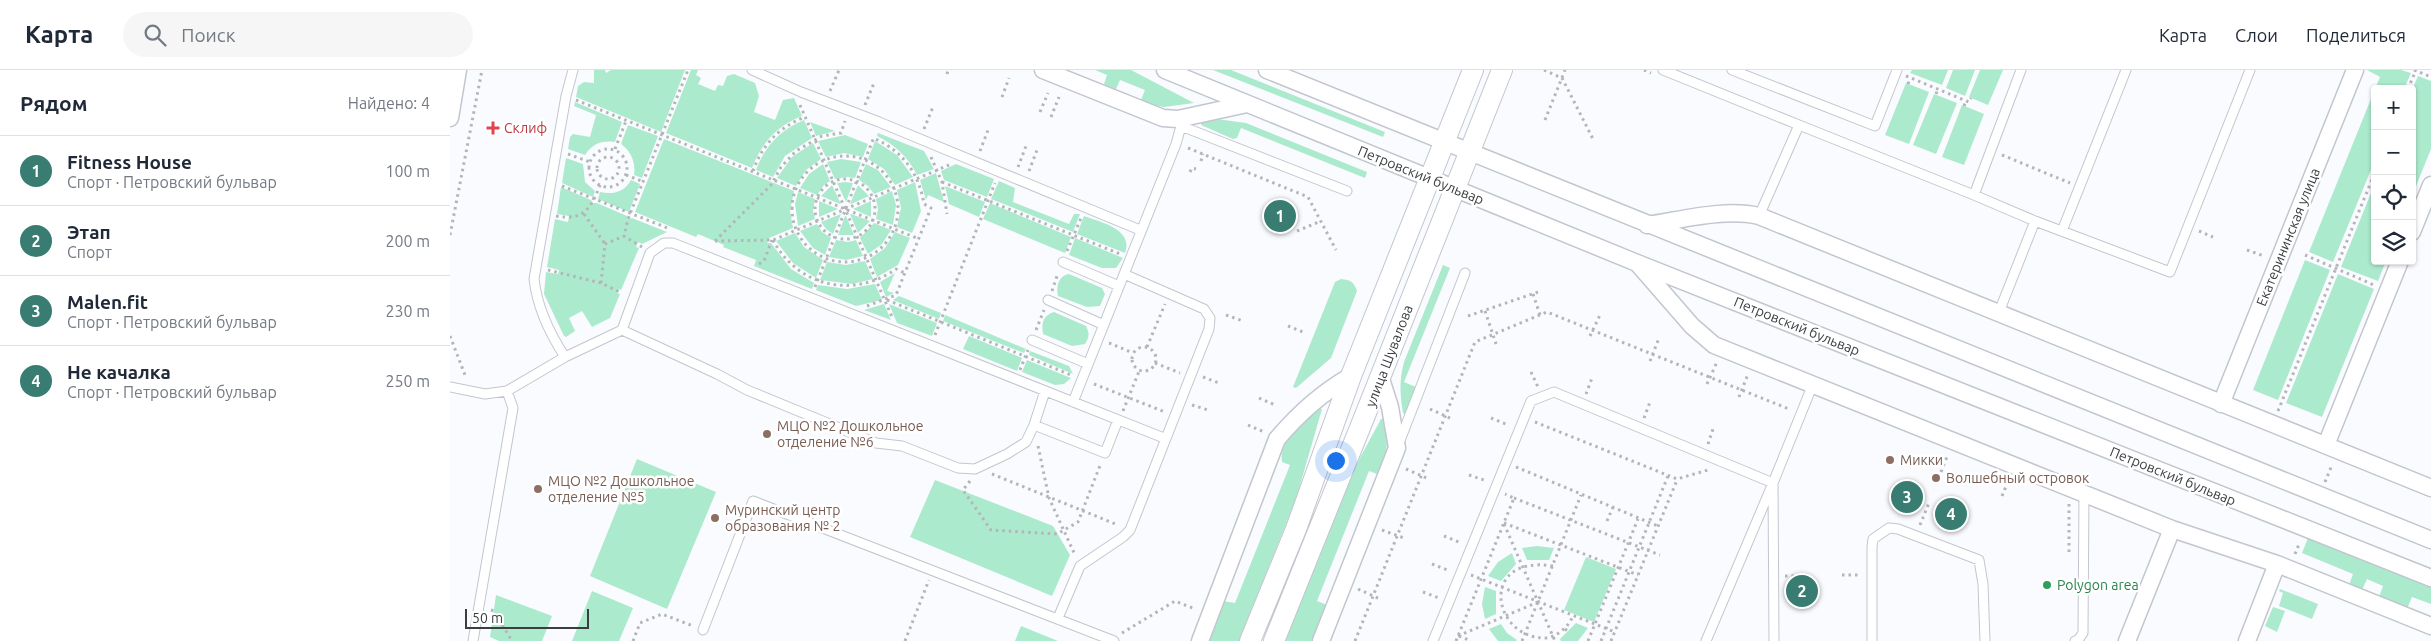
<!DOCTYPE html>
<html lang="ru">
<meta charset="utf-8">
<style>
:root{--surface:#fff;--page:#f6f6f7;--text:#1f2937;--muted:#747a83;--line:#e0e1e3;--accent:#397d72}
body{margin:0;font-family:Ubuntu,sans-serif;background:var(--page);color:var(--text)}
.controls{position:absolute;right:15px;top:15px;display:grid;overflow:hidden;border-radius:5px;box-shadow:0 1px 4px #0004}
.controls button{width:45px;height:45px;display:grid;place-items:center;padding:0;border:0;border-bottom:1px solid var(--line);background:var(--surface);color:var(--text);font:25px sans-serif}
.scale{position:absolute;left:15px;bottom:12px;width:124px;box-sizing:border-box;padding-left:5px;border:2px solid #3b3d40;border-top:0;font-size:14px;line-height:18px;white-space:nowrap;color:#3b3d40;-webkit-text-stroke:4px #fff;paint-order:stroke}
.you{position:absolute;left:885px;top:390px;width:18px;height:18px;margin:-12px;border:4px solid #fff;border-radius:50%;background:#1a73e8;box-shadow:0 0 0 8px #1a73e833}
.badge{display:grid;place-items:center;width:32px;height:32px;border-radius:50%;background:var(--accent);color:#fff;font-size:16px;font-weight:700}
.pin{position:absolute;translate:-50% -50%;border:2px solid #fff;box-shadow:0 1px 5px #0006}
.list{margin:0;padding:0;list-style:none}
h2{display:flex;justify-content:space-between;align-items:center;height:65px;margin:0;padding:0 20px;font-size:21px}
h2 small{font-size:16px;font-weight:400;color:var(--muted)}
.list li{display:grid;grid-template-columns:32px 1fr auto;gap:15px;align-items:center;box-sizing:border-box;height:70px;padding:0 20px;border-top:1px solid var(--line)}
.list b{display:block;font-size:19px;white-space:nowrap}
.list p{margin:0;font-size:16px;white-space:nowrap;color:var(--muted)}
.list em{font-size:16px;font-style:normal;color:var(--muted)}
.icon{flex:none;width:28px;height:28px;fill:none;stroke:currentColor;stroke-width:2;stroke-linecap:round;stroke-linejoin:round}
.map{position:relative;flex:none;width:1981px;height:571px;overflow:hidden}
header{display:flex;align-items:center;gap:30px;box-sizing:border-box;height:70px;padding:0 25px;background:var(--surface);border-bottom:1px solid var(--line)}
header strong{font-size:24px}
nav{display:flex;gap:28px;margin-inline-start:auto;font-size:18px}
.search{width:350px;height:45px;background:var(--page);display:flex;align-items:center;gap:12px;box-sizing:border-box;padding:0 18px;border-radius:28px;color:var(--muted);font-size:19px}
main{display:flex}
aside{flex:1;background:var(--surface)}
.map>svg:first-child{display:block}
.green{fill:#aceacd}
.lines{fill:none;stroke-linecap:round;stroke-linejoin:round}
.service-casing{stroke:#c2c6ce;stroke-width:11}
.minor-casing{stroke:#c2c6ce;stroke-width:19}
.tertiary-casing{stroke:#c2c6ce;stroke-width:22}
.path{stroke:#b3b5b8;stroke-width:3;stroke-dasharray:2.5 4;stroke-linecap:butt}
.service{stroke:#fff;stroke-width:9}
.minor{stroke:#fff;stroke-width:16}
.tertiary{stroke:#fff;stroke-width:20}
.health-dot{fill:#e0444e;stroke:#fff;stroke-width:2}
.education-dot{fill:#8d6e63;stroke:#fff;stroke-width:2}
.leisure-dot{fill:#2e9e5b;stroke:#fff;stroke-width:2}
.labels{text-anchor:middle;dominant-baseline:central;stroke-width:5;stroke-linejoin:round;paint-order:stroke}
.health-label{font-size:14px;fill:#be3a42;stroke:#fff;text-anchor:start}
.street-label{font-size:14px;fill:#3b3d40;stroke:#fff}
.education-label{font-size:14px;fill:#785e54;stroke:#fff;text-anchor:start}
.leisure-label{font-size:14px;fill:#27864d;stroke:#fff;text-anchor:start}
</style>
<header>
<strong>Карта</strong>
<div class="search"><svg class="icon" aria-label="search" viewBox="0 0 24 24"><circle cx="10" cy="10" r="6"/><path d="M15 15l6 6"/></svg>Поиск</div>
<nav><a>Карта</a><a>Слои</a><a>Поделиться</a></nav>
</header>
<main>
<aside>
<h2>Рядом<small>Найдено: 4</small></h2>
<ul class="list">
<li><span class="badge">1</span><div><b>Fitness House</b><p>Спорт · Петровский бульвар</p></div><em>100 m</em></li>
<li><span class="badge">2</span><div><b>Этап</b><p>Спорт</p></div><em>200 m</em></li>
<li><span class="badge">3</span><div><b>Malen.fit</b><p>Спорт · Петровский бульвар</p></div><em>230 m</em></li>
<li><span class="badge">4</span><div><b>Не качалка</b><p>Спорт · Петровский бульвар</p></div><em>250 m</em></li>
</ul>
</aside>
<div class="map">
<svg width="1981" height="571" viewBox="0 0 1981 571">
<rect width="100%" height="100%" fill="#fafbff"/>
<path class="green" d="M144,0H155L156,3L161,0H235L211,62L126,27L128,16L134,12L144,13Z
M241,0H248L246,5L251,8L248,14L265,21L268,15L273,16L277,6L284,4L305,13L309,26L304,42L325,50L333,30L344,28L352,46C327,56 312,72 302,98L216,63Z
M645,0H681L744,33L714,37L692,33L691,30L695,20L670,10L666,19L662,21L656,18L654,14L657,5Z
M763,0H781L935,62L933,67Z
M1462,0H1498L1492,15L1460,3Z
M1503,0H1525L1515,26L1496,18Z
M1530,0H1553L1538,35L1519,27Z
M1917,0H1951L1961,3L1954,19H1925L1930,7Z
M1968,6L1981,11V79L1962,126V20Z
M1456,13L1479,22L1459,74L1435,65Z
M1925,19V90L1883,192L1859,182Z
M1484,24L1507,33L1486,84L1463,75Z
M125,32L172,52L165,72C152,70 142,74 135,85L118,79L120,67L123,64L140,67L146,45L124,36Z
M1512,35L1534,44L1514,95L1492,87Z
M767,49L796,53L917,102L915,108L791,58L787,68L783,69L751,55L753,51Z
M354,50L362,68L335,86L323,107L306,100C315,76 330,60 354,50Z
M360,52L385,61L366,66Z
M178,55L208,66L192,108L184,105C186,93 181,81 171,74Z
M428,63L474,81L484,99L467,105C458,87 445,75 427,66Z
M395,65L418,74L413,87L394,83L376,87L368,71Z
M214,69L344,121L340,141L343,158L319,168L317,173H321L341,199L364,213L362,219L304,196L306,190L273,177L274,175L248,164L246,167L185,142Z
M425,71L447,85L463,107L445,115L434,99L418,89Z
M363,73L371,89L356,100L346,116L327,108L342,87Z
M116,88L133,94L135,112L145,121L143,127L112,113Z
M391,89L411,92L405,108L397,107L385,109L377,92Z
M373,94L380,111L374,115L367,125L350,118L359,104Z
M416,94L428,100L441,117L424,124L418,116L409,110Z
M506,94L544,109L537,127L494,110L491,101Z
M486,103L494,132L478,125L476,130L470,110Z
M181,110L190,114L179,142L148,129L150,122C164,125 174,122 181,110Z
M549,111L565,118L563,132L619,154L624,144H630L623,162L541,129Z
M395,112L403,113L396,132L387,113Z
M465,112L471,141L462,163L447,157L451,138L447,120Z
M1925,113V191H1936L1928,211L1891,197Z
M382,115L391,134H390L371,126Z
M408,115L419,126L401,134H400Z
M495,116L535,132L529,147L499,134Z
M111,117L141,130L143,133H147L177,146L178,149L182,148L217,162L192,174L188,172L186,177L189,178L171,220L168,219L167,223L170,224L160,248L142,257L132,241L119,248L125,261L116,267L114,266L94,224L96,202L108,204L109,200L97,197L105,149L118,152L119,146L107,144Z
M442,121L446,135L443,155L426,149L428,139L426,129Z
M348,122L365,129L363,141L365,149L348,156L345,134Z
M369,131L388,139L369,147Z
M421,131V147L403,139Z
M540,133L621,167L615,183L533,149Z
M391,144L383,164L376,159L371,152Z
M400,144H401L420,151L408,163Z
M396,146L404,165H388L395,146Z
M634,146C650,152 684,159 675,183L627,164Z
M424,153L441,160L432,174L418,184L410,168Z
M367,154L372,162L381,168L375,185L363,178L350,161Z
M445,162L460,168L448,195L427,207L420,189L435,178Z
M345,163L354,177L373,190L366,208L343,193L326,171Z
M625,168L673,188L666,198H652L619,185Z
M386,170L398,172L406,170L413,186L396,190L379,187Z
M1855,190L1880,200L1828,330L1803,320Z
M415,191L423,209L402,214L370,210L377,192L396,195Z
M993,195L1000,198L954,312L966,317L955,344L953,343C950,325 949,311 954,292Z
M445,203L437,221L444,223L436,227L430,212Z
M619,204L652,218L655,224L650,236L637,237L608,226C606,217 608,206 619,204Z
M1888,204L1924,219L1872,347L1836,333Z
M891,209C901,210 904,212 907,221L881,288L846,318L843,317L885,212Z
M425,214L432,230L406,236L366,220L368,215L397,219Z
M449,226L491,243L489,249L443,230Z
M434,234L441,250L414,240Z
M439,234L487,253L482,266L447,253Z
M604,242L636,256C640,264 639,268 635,274L622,276L593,264C591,254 593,245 604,242Z
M495,245L576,279L574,283L493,251Z
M519,266L572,288L567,301L513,279Z
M580,281L619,296L623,304L579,285Z
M577,290L621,308L614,314L605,315L572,302Z
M869,338L872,339L846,429L789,571H758L773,531L785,533L840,395L832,392C828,373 854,347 869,338Z
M931,349H935C938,372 938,383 930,405L919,401L867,531L877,535L863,571H834L899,408Z
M187,389L266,422L217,539L140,506Z
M485,410L603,456L620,485L602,526L460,467Z
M1858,468L1981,517V534L1962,527L1957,539L1929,527L1933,516L1917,509L1912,520L1899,515L1903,504L1852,483Z
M1087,476L1104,478L1099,490H1077L1072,478Z
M1062,483L1066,494L1051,511L1038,506L1048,492Z
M1136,487L1166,499L1144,552L1114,540Z
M1035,517L1046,521V544L1035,549L1032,534Z
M1830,519L1868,534L1862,549L1829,536L1833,523L1829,521Z
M142,521L183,538L169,571H122Z
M46,525L102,546L92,571H49L40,567Z
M1823,537L1835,541L1827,562L1815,556Z
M1126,553L1138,558L1128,571H1111L1110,569Z
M1051,554L1057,563L1067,570L1066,571H1048L1039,559Z
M571,556L608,571H565Z"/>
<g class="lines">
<defs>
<path id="service" d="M302,0L351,22L429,52L690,160
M1213,0L1349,55L1309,146
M1282,0L1425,56L1447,0
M1349,55L1524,125L1571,0
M731,56L897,121
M1524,125L1585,151L1720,202L1800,0
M1612,161L1676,0
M613,192L669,216
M598,230L654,255
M1549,242L1585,151
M582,270L638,294
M115,287L172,260
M0,317L35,324L57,321L63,338L23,571
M57,321L115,287C100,264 87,236 84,209L116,26L123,0
M595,321L584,355L576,372L557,384L525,399L508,398L452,376L426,373L297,320L267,304L172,260L200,183L214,173H223L714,368
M623,332L726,74L731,56L728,49
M584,355L655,383L668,350
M949,373L1015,203
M608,548L630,496L673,467L680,460L759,259L760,248L754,239L674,204
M253,560L303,431L664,571
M983,571L1081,331L1104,322L1323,413L1256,571
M1324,571L1323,413L1363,314
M1422,571V477L1423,469L1439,458L1448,459L1529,490L1533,514L1535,571
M1625,571L1628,570L1633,563L1634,423"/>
<path id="minor" d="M593,0L713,48L728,49L797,34
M715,0L1187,193L1981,508
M817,0L1981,470
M0,48L8,0
M1197,155C1232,150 1274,138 1309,146L1981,418
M1962,162L1981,115
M1188,194L1242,256L1264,275L1722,459L1827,494L1981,556
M1771,334L1905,0
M1876,375L1950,191
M750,571L827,369C849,343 871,323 901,306
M871,571L947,378L940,337L931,309
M1677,571L1722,459
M1797,571L1827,494"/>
<path id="tertiary" d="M800,571L846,459L901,306L1023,0
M824,571C901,381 977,191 1052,0"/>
</defs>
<use href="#service" class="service-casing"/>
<use href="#minor" class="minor-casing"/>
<use href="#tertiary" class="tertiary-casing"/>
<path class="path" d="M1094,0L1112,8L1143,69
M1194,0L1201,3
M1964,0L1981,7
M497,4L498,0
M1456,6L1519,32L1521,28
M1458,14L1460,8
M1958,19L1966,0
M380,21L389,0
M1486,24L1488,19
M552,27L559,8
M126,30L469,169
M350,35L442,247
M415,35L424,13
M1514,36L1516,31
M590,42L598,23
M601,47L609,27
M1095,50L1115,0
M474,59L483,37
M738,78L858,127L886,180
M139 98a19 19 0 1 1 38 0a19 19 0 1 1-38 0Z
M165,79L176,51
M530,81L538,60
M118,84L140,92
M1552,85L1620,113
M342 139a53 53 0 1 1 106 0a53 53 0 1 1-106 0Z
M481,87L492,112L497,144
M147 98a11 11 0 1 1 22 0a11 11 0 1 1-22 0Z
M751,91L753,84
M568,97L576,76
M303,101C312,75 329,57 355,47
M579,101L587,80
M740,102L742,98L746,99
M176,105L194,112
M365 139a30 30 0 1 1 60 0a30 30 0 1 1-60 0Z
M492,112L670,184
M112,116L220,159
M134,144L155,174
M106,146C133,151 141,139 150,115
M847,161L871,151
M1749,161L1763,167
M0,165L32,0
M323,170C348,217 403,229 446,199L455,203
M265,171L323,170L499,95
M265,171L321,115L331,97L346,81L372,66L391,63L395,51
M192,177L174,166L178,149L238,0
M1797,180L1814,186
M617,181L631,148
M1855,185L1924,215
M309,194L314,191L322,170
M98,200L151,213L172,223
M151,213L155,174L174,166
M365,217L424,67
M602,221L608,203
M1083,224L1090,245
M437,230L621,305
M417,236L446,225L481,138L474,134C469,103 452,80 423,68
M1035,241L1046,274
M776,245L793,251
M1018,246L1091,221
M838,256L853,262
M586,260L594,240
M485,265L545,113
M0,266L15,305
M1140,266L1150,245
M659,273L683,283
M697,277L715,234
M682 289a12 12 0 1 1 24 0a12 12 0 1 1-24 0Z
M1200,291L1209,268
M705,293L730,303
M570,300L578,280
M1081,302L1088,317
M753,307L769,313
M644,314L715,342
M1257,314L1267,292
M1136,324L1142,308
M1289,327L1298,304
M809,328L825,335
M742,335L758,340
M980,339L1002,349
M673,341L690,299
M1828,341L1925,102
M1041,348L1058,355
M1194,348L1200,332
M1085,352L1227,409L1258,400
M798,355L814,362
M1258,374L1264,356
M588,376L599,428L625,485
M1066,397L1208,456
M956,399L979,409
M1491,402L1498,384
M542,404L668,455
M1019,405L1037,411
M520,411L513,420L541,460L607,464L628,452L651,393
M1875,412L1882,395
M1552,426L1559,409
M1064,428L1210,485
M1619,434V483
M1157,451L1163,437
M1054,453L1188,505
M1054,454L1105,571
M1470,455L1479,433
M932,460L954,468
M994,466L1011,473
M1845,484L1850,472
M982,494L1000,501
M1103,496C1027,484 1042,571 1098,568C1110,564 1118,557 1123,546
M1021,505L1165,562
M1392,505H1410
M1335,506H1349
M908,519L930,529
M973,522L989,528
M41,540L44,541L62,571
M1115,559L1119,562
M672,563L725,531L745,539
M1008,566L1088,532
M1009,566L1021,571
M183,571L190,553L212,544L243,556
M455,571L479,510
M905,571L1025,272L1097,242L1339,339
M1006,571L1064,428L1055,424
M1072,571L1131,425
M1138,571L1188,449
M1151,571L1218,406
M1161,571L1227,410"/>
<use href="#service" class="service"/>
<use href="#minor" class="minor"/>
<use href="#tertiary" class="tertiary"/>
</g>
<path class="health-dot" d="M40.5 50.5h5v5h5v5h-5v5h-5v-5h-5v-5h5z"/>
<g class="education-dot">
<circle cx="317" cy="364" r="5"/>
<circle cx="1440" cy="390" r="5"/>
<circle cx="1486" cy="408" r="5"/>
<circle cx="88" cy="419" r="5"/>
<circle cx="265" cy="448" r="5"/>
</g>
<circle class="leisure-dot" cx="1597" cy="515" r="5"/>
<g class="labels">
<g class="health-label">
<text x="54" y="58">Склиф</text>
</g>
<g class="street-label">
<text transform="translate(971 105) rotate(22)">Петровский бульвар</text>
<text transform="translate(1838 167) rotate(-68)">Екатерининская улица</text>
<text transform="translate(1347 256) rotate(22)">Петровский бульвар</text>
<text transform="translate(939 286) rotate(-69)">улица Шувалова</text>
<text transform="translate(1723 406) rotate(22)">Петровский бульвар</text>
</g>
<g class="education-label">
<text x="327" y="356">МЦО №2 Дошкольное<tspan x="327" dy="16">отделение №6</tspan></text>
<text x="1450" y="390">Микки</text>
<text x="1496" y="408">Волшебный островок</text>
<text x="98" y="411">МЦО №2 Дошкольное<tspan x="98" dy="16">отделение №5</tspan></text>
<text x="275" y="440">Муринский центр<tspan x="275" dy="16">образования № 2</tspan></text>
</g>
<g class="leisure-label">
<text x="1607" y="515">Polygon area</text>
</g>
</g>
</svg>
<div class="controls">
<button>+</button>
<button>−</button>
<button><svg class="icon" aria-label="locate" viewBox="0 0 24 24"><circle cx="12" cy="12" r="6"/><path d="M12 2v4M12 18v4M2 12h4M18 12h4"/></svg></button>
<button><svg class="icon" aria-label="layers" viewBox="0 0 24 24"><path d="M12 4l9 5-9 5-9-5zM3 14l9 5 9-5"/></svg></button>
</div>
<div class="scale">50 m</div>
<div class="you"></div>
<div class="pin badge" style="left:830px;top:146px">1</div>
<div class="pin badge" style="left:1352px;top:521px">2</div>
<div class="pin badge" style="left:1457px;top:427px">3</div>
<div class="pin badge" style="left:1501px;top:444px">4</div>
</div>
</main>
